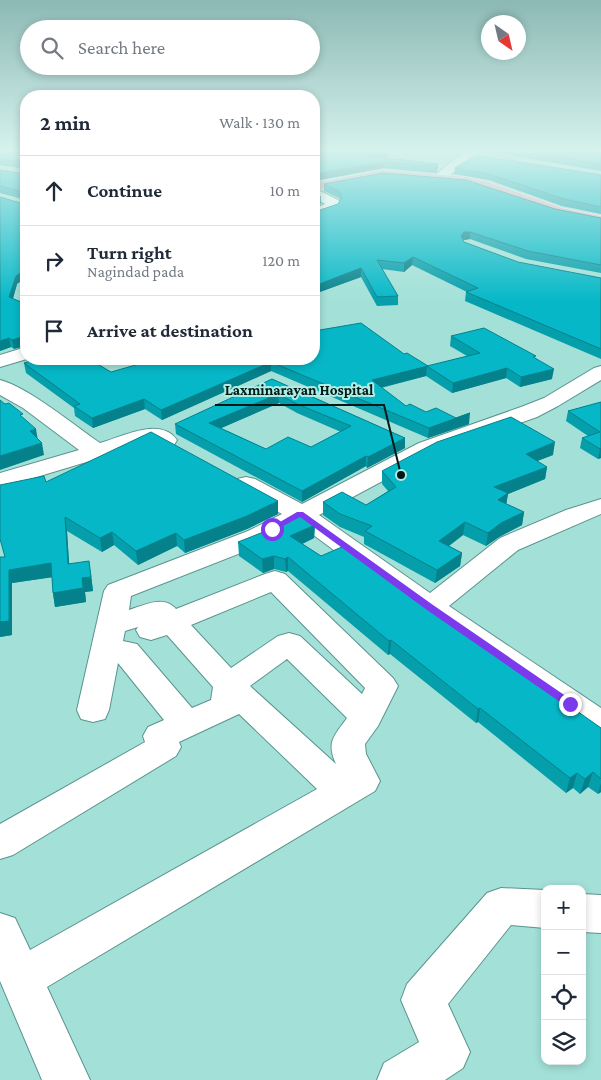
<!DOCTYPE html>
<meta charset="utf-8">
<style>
:root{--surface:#fff;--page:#f6f6f7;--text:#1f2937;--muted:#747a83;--line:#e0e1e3}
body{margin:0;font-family:"Crimson Pro",serif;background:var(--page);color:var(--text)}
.controls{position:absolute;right:15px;bottom:15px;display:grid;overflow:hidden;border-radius:10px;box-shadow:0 2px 8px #0003}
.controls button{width:45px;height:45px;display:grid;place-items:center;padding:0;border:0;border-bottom:1px solid var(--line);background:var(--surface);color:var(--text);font:25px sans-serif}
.compass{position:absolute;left:481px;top:15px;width:45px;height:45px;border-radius:50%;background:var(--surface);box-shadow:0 2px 8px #0003;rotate:146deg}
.stop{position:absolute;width:15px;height:15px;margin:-11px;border:4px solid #7c3aed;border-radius:50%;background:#fff}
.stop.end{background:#7c3aed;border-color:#fff;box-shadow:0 1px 5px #0008}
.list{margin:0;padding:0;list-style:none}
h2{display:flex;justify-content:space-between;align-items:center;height:65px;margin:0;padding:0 20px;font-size:21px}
h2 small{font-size:16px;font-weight:400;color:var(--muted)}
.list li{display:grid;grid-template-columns:32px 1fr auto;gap:15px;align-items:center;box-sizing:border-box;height:70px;padding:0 20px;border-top:1px solid var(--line)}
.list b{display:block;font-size:19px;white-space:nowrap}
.list p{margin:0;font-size:16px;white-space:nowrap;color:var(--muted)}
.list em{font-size:16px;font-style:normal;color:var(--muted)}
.icon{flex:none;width:28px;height:28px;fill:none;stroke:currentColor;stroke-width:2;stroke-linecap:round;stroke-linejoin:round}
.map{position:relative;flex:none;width:601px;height:1080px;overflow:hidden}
.search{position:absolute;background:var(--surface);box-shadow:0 2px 8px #0003;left:20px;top:20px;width:300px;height:55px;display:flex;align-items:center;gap:12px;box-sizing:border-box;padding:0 18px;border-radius:28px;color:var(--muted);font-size:19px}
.panel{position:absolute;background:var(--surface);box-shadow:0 2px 8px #0003;left:20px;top:90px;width:300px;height:275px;border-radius:20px}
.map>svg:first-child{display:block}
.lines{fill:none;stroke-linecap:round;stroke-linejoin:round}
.minor-casing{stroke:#59948d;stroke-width:2}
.major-casing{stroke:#fff;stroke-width:1}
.minor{fill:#fff;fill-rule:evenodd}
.major{fill:#f1aebf;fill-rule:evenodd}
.wall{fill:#059eab;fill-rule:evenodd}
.shaded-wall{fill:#04818b}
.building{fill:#06b8c7;stroke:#04818b;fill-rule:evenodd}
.route{fill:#7c3aed}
.leader{fill:none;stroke:#021a17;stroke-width:2}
.callout-dot{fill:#021a17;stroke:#b0eee5;stroke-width:2}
.callout-label{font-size:15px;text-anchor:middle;font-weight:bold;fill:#021a17;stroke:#b0eee5;stroke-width:4;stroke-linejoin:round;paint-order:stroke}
</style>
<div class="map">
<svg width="601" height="1080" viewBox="0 0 601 1080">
<rect width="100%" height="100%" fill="#a3e1d8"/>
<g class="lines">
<defs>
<path id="minor" d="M466,150H478L477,153L510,159L516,162L510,165L470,158L442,182H434L432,179L434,176Z
M314,188L338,200L340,203L337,209L314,218V209L325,204L314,197Z
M26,347L27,359L0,367V355Z
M601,366V380L558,406L537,417L435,453L319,515L430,593L500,538L566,510L601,499V514L518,550L449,606L601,708V738L589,734L420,614L300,525L266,543L131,596L129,610C145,605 163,595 176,609L265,574L275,571L285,574L393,678L398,686L378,726L365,744L366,754L380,781L375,791L47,987L90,1080H42L0,981V913L15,918L30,950L317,789L239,714L179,742L181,747L176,756L13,855L0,859V824L145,742L143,736L148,727L164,720L118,663L109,710L105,719L93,722L81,719L77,710L104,591L108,585L248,531L282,514L237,489L234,484L237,479L246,477L255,479L302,504L419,443L521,407L544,398L594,368ZM271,592L365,688L362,694L300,636L289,633L278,636L231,668L191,625ZM138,627L136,630L140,637L151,640L167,635L213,687L211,700L192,708L137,644L123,641L125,631ZM287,659L347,718C334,736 326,742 336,764L250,686Z
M0,380C28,387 75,426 100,443C122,437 160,416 177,440L174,445L166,447L153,442L0,488V473L79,450L23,408L0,395Z
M501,888L545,890V928L511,925L448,1004L470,1052L463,1068L445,1080H377L384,1063L419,1042L401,1000L407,984L487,893Z
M582,894L601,895V933L582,932Z"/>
<path id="major" d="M0,150H16L14,152L0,156Z
M383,170L466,177L488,182L562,208L601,216V224L554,214L466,185L383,178L314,191V183Z"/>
</defs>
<use href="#minor" class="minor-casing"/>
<use href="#major" class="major-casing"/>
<use href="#minor" class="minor"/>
<use href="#major" class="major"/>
</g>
<path class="wall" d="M26,150V200L0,193V170L26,174V169L0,165V155Z
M491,150H585L601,154V171L491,152Z
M389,156L383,158L438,164L437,171L435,173L383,168L314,181Z
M455,168L601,175V214L562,206L489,180L454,174Z
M324,184L555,209L601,218V273L526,259L470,239L463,240L464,242L518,262L601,278V359L465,301L466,292H467L412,265L404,272L382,269L398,296V305L377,306L361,277L317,293L314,292V212L338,204L340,200L339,198L324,191Z
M0,197L17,284L13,298L14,349L11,347L0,351Z
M451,336L536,358L552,379L520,387L506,378L452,393L426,376L381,388L406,406L426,412L456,418L469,424L428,438L271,371L162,420L145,409L93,428L75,416L74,408L26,373L24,363L32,361L29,359H89L111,372L404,354L428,366L467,356L450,346Z
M272,379L405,438V448L367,468L366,466L302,502L176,434L175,424ZM279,403L297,413L341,432L311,447L266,449L221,428Z
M601,402V458L598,459L580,448L582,438L588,436L566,421L568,411Z
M553,455L537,461L547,467L545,479L508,494L506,504L524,512L522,525L499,537L486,546L463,535L449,546L462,553L460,566L435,583L364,544V537L340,527L323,515V502L366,505L388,491L382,484V471Z
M46,482L278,501V514L247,529L185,553L177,546L138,565L114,545L102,552L67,531L69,563L91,574L93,591L85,592L86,602L55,607L53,593L52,577L12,583V635L0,637V557H4Z
M315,525L314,538L302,544L601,728V792L598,794L588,787L580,794L573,788L566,793L478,722L476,723L390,654L388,655L288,571L286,572L274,569L263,573L239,556L238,542Z"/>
<path class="shaded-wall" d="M387,150H389V156L369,162V156Z
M383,162V168L314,181V174Z
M438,164L437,171L435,173L436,166Z
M321,197V204L314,208V201Z
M464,232H470V239L464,240L461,236Z
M413,257L412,265L404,272V263Z
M361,268V277L317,293V285Z
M26,269V278L17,284L11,306L9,297L16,276Z
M25,336L26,346L14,349L12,340Z
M9,338L11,347L0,351V341Z
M271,362V371L162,420L161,410Z
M427,366L426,376L371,390L372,380Z
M507,368L506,378L452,393L453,383Z
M554,369L552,379L520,387L521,377Z
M278,394L279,403L210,433L209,423Z
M144,399L145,409L93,428L92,418Z
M470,413L469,424L428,438L429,428Z
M36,429L38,441L30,431Z
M405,438V448L367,468L368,457Z
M555,442L553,455L524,466L526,454Z
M42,443L44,455L0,470V456Z
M601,448V458L598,459L600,449Z
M366,456V466L302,502V491Z
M547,467L545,479L508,494L506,506L498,500L494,487Z
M278,501V514L247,529L185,553L184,540Z
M524,512L522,525L499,537L486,546L488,533L501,523Z
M65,517L67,531L70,577L68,564Z
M465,522L463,535L438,554L439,541Z
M315,525L314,538L290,550V536Z
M112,532L114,545L102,552L100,538Z
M176,533L177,546L138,565L136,551Z
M462,553L460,566L435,583L437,570Z
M274,556V569L263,573L262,559Z
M288,557V571L286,572L285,559Z
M89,561L93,591L85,592L86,602L55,607L53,593L82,578Z
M51,563L54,577L12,583V635L0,637V622L9,570Z
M391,640L390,654L388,655L389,641Z
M480,708L478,722L476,723L478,709Z
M593,772L588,787L580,794L585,779Z
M577,773L573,788L566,793L570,778Z
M601,783V792L598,794Z"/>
<path class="building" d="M16,150H26V193L0,186V170L26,174L25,163L0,159V155Z
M314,150H387L369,156L438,164L436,166L383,162L314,174Z
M515,150H585L601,154V164Z
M476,155L601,175V207L564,199L489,174L455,168Z
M383,173L466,180L555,209L601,218V265L528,251L470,232H464L461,236L464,242L518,262L601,278V349L466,292L478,288L413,257L404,263L377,260L398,296L377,297L361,268L317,285L314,283V212L338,204L342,197L339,191L324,184Z
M314,191L321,197L314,201Z
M0,197L24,204L26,202V269L16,276L9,297L26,304V343L25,336L12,340L9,338L0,341Z
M361,323L404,354L407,353L428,366L372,380L406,406L410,404L426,412L436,408L456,418L470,413L429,428L271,362L161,410L144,399L92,418L74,406L80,404L24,363L38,359H89L111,372L157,359H314V331Z
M484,328L536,356L533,357L554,369L521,377L507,368L453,383L427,366L480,353L451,336Z
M272,379L405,438L368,457L366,456L302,491L175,424ZM278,394L297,404L351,426L311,447L288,437L266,449L209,423Z
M0,400L5,404L9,403L23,414L20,415L36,429L30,431L42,443L0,456Z
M601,402V448L600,449L582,438L600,432L568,411Z
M511,417L555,442L526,454L547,467L494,487L508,493L498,500L524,512L501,523L488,533L465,522L439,541L462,553L437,570L365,531L372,526L340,514L323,502L342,492L366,505L396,487L382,471L437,442Z
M151,432L278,501L247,516L184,540L176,533L136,551L112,532L100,538L65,517L68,564L89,561L91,577L82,578L83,588L53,593L51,563L9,570V621L0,622V557H5L0,539V485L44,476L46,482Z
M300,514L315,525L290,536L321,556L344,546L601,728V779L593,772L585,779L577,773L570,778L480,708L478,709L391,640L389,641L288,557L285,559L274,556L262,559L238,542L266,531Z"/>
<linearGradient id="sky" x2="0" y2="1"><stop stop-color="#8cb9b5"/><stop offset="0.5" stop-color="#d6f2ed"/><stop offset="1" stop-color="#d6f2ed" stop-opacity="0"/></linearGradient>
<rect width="601" height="301" fill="url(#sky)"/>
<path class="route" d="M297,512H303L433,605L573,701V706H566L427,610L300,517L274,531L268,529Z"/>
<path class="leader" d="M401 475L384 405H215"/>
<circle class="callout-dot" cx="401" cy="475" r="5"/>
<g class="callout-label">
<text x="299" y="395">Laxminarayan Hospital</text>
</g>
</svg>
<div class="controls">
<button>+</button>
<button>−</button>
<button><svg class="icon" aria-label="locate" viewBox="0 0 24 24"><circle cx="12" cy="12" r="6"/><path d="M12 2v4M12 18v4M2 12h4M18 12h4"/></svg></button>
<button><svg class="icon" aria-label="layers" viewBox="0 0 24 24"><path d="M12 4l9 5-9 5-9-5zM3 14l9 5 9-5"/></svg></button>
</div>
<svg class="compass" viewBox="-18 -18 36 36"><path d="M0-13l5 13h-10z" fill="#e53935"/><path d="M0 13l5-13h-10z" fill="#747a83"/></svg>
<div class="stop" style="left:272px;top:529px"></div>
<div class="stop end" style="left:570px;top:704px"></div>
<div class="search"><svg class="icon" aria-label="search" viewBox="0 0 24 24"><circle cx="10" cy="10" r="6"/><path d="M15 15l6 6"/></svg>Search here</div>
<section class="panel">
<h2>2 min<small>Walk · 130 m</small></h2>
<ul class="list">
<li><svg class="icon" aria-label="ahead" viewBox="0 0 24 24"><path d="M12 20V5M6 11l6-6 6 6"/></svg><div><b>Continue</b></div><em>10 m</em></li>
<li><svg class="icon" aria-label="right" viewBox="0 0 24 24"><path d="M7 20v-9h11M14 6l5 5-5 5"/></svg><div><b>Turn right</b><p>Nagindad pada</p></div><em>120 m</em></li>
<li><svg class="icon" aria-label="arrive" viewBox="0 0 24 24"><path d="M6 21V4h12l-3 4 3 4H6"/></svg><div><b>Arrive at destination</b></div></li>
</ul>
</section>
</div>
